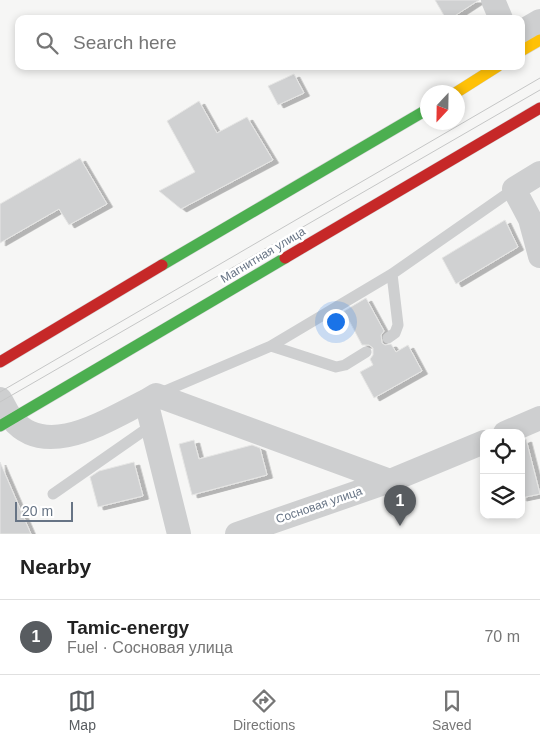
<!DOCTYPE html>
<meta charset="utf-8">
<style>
:root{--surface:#fff;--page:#f6f6f6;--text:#222;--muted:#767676;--line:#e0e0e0;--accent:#585c60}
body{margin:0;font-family:Helvetica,sans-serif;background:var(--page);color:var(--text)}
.controls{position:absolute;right:15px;bottom:15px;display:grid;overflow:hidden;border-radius:10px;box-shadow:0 2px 8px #0003}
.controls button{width:45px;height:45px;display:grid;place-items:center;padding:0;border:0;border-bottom:1px solid var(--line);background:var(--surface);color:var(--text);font:25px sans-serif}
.compass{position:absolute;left:420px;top:85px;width:45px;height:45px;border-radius:50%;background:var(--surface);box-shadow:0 2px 8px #0003;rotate:202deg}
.scale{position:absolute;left:15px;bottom:12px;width:58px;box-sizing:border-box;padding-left:5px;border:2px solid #677485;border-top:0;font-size:14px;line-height:18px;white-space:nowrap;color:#677485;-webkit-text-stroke:4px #fff;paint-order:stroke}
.you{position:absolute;left:335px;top:321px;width:18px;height:18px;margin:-12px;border:4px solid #fff;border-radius:50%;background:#1a73e8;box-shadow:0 0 0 8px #1a73e833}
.badge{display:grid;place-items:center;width:32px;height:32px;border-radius:50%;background:var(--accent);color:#fff;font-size:16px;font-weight:700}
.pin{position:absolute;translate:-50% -41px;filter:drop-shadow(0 1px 2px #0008)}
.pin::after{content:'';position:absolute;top:26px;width:18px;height:15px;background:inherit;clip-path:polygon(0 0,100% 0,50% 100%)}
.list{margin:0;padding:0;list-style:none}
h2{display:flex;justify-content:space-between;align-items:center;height:65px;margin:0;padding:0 20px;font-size:21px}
h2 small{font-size:16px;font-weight:400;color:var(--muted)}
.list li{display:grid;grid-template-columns:32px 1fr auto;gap:15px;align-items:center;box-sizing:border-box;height:75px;padding:0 20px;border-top:1px solid var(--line)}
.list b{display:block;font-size:19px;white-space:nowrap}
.list p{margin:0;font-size:16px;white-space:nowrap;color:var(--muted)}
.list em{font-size:16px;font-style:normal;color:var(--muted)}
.icon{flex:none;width:28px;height:28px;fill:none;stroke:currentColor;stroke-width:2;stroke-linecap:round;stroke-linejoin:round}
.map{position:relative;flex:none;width:540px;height:534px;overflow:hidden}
.search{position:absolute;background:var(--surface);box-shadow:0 2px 8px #0003;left:15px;right:15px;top:15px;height:55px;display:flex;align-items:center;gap:12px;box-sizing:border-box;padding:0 18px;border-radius:10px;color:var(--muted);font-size:19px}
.sheet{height:140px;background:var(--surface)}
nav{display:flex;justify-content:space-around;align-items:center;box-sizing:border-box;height:70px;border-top:1px solid var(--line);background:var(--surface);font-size:14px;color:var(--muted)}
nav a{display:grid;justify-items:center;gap:2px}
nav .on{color:var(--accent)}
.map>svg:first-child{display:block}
.building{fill:#d0d1d2;stroke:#e6e6e5;filter:url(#shadow)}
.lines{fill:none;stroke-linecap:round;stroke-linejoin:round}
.fast-casing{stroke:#d2d2d3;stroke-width:12}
.slow-casing{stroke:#d2d2d3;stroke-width:12}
.jam-casing{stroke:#d2d2d3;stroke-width:12}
.lane{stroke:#cecfd0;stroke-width:11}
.street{stroke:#cecfd0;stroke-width:24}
.fast{stroke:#4caf50;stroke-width:11}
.slow{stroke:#ffc107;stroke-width:11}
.jam{stroke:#c62828;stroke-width:11}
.tram{stroke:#c5c6c6;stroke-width:1}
.labels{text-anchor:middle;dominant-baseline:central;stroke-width:5;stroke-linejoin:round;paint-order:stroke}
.street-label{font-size:12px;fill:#677485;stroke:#fff}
</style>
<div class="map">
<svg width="540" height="534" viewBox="0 0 540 534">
<defs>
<filter id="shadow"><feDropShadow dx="5.5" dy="3" stdDeviation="0" flood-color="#0004"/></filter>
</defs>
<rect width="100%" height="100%" fill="#f6f6f5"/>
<path class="building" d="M435,0H479L450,19H446Z
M294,74L304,93L278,105L268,86Z
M199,101L217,133L247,117L273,160L181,209L159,191L195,172L167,121Z
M80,158L107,204L69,225L59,209L0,243V204Z
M505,220L518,247L456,284L442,258Z
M366,298L384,331L381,335L382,343L385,345L391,344L396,352L408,345L422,371L374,398L360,372L373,365L370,359L373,355V348L369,345H362L344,311Z
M526,439L540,494L521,498V441Z
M194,440L199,459L252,445L260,448L267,475L192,495L179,444Z
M0,462L31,534H0Z
M134,462L143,496L98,507L90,477L99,471Z"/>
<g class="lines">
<defs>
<path id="fast" d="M162,265L428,109
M0,426L285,258"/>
<path id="slow" d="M521,51L540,40
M457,92L498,66"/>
<path id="jam" d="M285,258L540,108
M0,362L162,265"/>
</defs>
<use href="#fast" class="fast-casing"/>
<use href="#slow" class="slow-casing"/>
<use href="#jam" class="jam-casing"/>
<path class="lane" d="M388,338L395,333L398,325L392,274
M271,346L336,367L345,365L366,352
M158,394L271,346L392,274L514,189
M53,494L152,425"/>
<path class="street" d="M493,0L501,19
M521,32L540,21
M540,173L514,189L530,219L540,256
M0,399C4,405 7,413 12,419C47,461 108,419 146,401L156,395L390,481
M146,401L179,534
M505,433L540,418
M237,534L390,481L484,442"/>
<use href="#fast" class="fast"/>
<use href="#slow" class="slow"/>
<use href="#jam" class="jam"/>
<path class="tram" d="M0,392L540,78
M0,402L540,90"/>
</g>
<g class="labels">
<g class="street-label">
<text transform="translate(263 255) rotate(-31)">Магнитная улица</text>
<text transform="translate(319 505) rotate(-19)">Сосновая улица</text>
</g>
</g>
</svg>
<div class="controls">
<button><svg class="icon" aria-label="locate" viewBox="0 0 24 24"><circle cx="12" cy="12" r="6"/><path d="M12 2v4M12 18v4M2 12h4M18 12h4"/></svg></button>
<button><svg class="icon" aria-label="layers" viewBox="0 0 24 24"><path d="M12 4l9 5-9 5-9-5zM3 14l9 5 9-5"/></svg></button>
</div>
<svg class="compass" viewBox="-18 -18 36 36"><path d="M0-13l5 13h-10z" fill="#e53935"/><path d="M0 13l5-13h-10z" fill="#767676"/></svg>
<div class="scale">20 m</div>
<div class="you"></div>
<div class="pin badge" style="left:400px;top:526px">1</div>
<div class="search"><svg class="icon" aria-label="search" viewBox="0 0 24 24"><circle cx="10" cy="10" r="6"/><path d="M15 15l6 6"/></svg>Search here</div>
</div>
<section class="sheet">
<h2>Nearby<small></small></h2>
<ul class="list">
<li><span class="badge">1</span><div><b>Tamic-energy</b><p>Fuel · Сосновая улица</p></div><em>70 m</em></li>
</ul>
</section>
<nav>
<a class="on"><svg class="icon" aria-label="map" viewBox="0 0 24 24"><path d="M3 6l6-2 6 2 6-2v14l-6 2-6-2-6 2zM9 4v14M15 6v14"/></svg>Map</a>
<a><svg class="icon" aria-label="directions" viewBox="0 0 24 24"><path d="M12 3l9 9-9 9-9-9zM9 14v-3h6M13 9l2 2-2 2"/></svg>Directions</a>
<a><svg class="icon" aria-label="saved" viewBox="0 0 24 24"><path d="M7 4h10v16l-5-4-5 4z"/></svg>Saved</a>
</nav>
